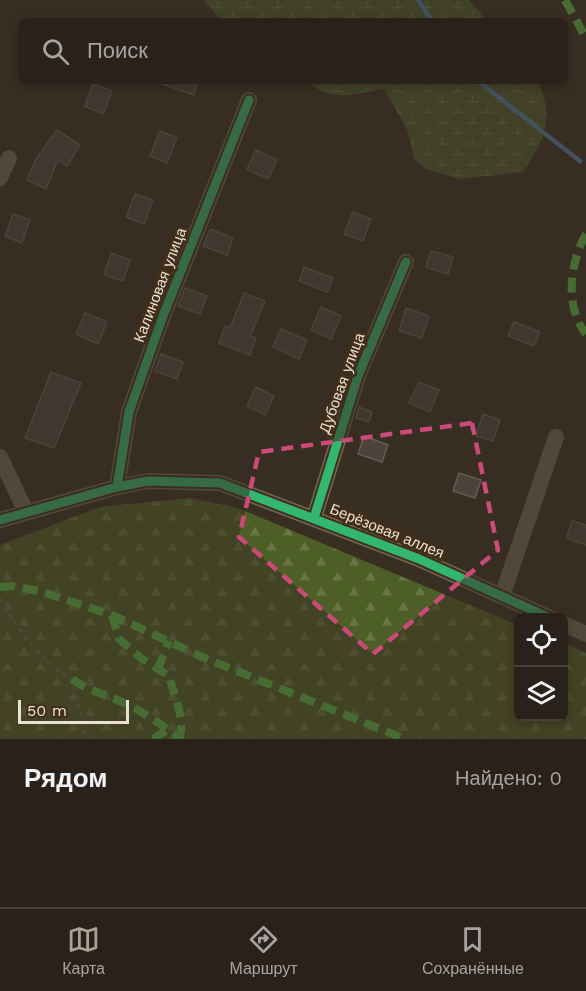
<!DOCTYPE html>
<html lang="ru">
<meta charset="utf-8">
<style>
:root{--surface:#2a221a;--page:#362f27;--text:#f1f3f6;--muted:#a5a4a2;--line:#463f39;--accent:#ada295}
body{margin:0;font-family:"Work Sans",sans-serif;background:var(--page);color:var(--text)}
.controls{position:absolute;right:18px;bottom:18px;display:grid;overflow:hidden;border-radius:9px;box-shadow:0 3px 9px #0003}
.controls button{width:54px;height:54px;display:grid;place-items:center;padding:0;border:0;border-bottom:2px solid var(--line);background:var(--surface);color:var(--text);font:30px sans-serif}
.scale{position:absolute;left:18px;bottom:15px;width:111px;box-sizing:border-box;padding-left:6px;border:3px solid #ece0d3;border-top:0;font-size:16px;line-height:21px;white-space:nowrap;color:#ece0d3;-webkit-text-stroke:4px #412f19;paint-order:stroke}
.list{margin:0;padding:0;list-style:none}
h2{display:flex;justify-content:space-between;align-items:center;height:78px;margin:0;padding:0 24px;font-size:26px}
h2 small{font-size:20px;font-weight:400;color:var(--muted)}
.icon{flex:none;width:33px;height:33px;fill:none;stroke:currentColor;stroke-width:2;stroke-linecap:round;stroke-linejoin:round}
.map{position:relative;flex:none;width:586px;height:739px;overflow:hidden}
.search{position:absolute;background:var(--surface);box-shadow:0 3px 9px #0003;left:18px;right:18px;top:18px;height:66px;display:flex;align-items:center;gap:15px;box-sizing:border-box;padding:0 21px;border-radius:9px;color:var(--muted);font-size:22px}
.sheet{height:168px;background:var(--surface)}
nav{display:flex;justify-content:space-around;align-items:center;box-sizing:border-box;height:84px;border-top:2px solid var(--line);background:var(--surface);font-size:16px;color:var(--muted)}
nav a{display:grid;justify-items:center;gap:3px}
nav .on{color:var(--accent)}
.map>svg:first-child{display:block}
.forest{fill:url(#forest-firs)}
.wetland{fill:url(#wetland-marsh)}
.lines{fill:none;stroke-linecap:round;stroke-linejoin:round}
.stream{stroke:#507aa4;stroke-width:4.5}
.building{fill:#4d433c;stroke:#665b53;stroke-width:1.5}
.path{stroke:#6a6458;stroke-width:3;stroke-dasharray:4.5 4.5;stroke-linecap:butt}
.minor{stroke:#6f6958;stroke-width:16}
.quiet{stroke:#58b947;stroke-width:8;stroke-dasharray:15 8;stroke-linecap:butt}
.cycleway-casing{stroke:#412f19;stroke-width:13}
.cycleway{stroke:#33b770;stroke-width:9}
.marked{fill:none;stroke:#cc4a79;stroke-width:4.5;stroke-dasharray:12 8;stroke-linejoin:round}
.labels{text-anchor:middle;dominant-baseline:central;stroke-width:6;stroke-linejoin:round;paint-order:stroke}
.street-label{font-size:15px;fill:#ece0d3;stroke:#412f19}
</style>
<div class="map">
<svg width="586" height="739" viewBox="0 0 586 739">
<defs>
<pattern id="forest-firs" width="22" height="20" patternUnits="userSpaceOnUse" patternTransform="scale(1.5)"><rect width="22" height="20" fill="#4e5e27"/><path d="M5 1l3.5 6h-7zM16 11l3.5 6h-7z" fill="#687545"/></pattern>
<pattern id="wetland-marsh" width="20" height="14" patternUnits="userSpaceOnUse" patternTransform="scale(1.5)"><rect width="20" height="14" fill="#4b592a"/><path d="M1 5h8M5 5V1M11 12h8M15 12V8" fill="none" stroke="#657148"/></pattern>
</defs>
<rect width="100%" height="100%" fill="#382e22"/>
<path class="forest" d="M190,498L238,508L518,625V716H564V643L586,653V739H0V545L100,507Z"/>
<path class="wetland" d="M204,0H469L487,21H221Z
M305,81H537C556,115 544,142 523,172L459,179L426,169L414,159L407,129L384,89C348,94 338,104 305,81Z"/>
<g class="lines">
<path class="stream" d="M418,0L432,21
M478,81L580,161"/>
</g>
<path class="building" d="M159,81H198L194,95L159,83Z
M93,84L112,91L103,114L85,106Z
M57,130L80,145L67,166L58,160L46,189L27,180L36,159Z
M160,131L177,138L167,163L150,156Z
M256,150L277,160L268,179L247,169Z
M135,194L153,200L144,224L126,217Z
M353,212L371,219L363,241L344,234Z
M13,214L30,220L22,243L5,236Z
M210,229L233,238L227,255L203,246Z
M431,251L453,257L448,274L426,267Z
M111,253L130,260L123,281L104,275Z
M304,267L333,278L327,292L299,281Z
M185,288L207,296L200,314L178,306Z
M244,293L265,301L250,336L256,338L250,355L219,343L225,326L230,328Z
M321,307L341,316L331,339L311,330Z
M406,308L429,316L422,338L399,331Z
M85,313L107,322L98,344L76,334Z
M514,322L540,332L534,346L508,336Z
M281,329L307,340L299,359L273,347Z
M161,354L183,362L177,379L155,371Z
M51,372L81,383L54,448L25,438Z
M419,382L439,390L430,412L409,403Z
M256,387L274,396L265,415L247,406Z
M359,407L372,412L369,422L356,418Z
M483,414L500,420L493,441L476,436Z
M364,436L388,445L382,462L358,454Z
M459,473L481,480L475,498L453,491Z
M572,521L586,525V545L566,538Z"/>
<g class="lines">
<path class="path" d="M0,598C18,630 39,660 72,679L86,739"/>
<path class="minor" d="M0,178L9,158
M0,457L26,512
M117,487L129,412L163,316L249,100
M314,518L358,376L406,262
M0,520L117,487L148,481L220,483L419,559L550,618
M502,596L556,437
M564,624L586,634"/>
<path class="quiet" d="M565,0L586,38
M586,234C570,262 564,307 586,334
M0,587L12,586L39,591L112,615L200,656L405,739
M112,615L119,639L141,658L169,676C174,694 186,721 179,739
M158,669L169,641
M72,679C86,690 99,692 115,699C137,708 162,723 179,739
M153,739L169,729"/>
<defs>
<path id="cycleway" d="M117,487L129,412L163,316L249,100
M314,518L358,376L406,262
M0,520L117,487L148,481L220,483L419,559L550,618"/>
</defs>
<use href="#cycleway" class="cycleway-casing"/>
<use href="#cycleway" class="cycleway"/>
</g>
<path d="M0 0H586V739H0ZM472,423L498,550L373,654L239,537L259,452Z" fill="#382e22" fill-opacity=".55" fill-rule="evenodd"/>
<path class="marked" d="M472,423L498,550L373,654L239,537L259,452Z"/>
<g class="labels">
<g class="street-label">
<text transform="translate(160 285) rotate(-69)">Калиновая улица</text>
<text transform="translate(342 383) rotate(-70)">Дубовая улица</text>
<text transform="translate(387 531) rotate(22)">Берёзовая аллея</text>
</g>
</g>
</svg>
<div class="controls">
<button><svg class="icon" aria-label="locate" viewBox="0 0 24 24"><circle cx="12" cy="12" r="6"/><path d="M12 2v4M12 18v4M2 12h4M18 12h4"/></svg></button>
<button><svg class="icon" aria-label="layers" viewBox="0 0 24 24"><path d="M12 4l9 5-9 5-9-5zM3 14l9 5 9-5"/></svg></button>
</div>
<div class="scale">50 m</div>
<div class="search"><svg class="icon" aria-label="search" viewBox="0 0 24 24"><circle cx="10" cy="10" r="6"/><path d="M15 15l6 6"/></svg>Поиск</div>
</div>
<section class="sheet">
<h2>Рядом<small>Найдено: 0</small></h2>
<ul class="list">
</ul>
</section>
<nav>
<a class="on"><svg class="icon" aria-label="map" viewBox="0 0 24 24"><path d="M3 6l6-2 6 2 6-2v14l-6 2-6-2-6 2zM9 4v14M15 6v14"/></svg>Карта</a>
<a><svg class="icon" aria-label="directions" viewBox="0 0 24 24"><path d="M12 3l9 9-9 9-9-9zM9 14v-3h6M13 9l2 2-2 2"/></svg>Маршрут</a>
<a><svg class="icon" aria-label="saved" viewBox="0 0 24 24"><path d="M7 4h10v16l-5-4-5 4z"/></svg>Сохранённые</a>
</nav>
